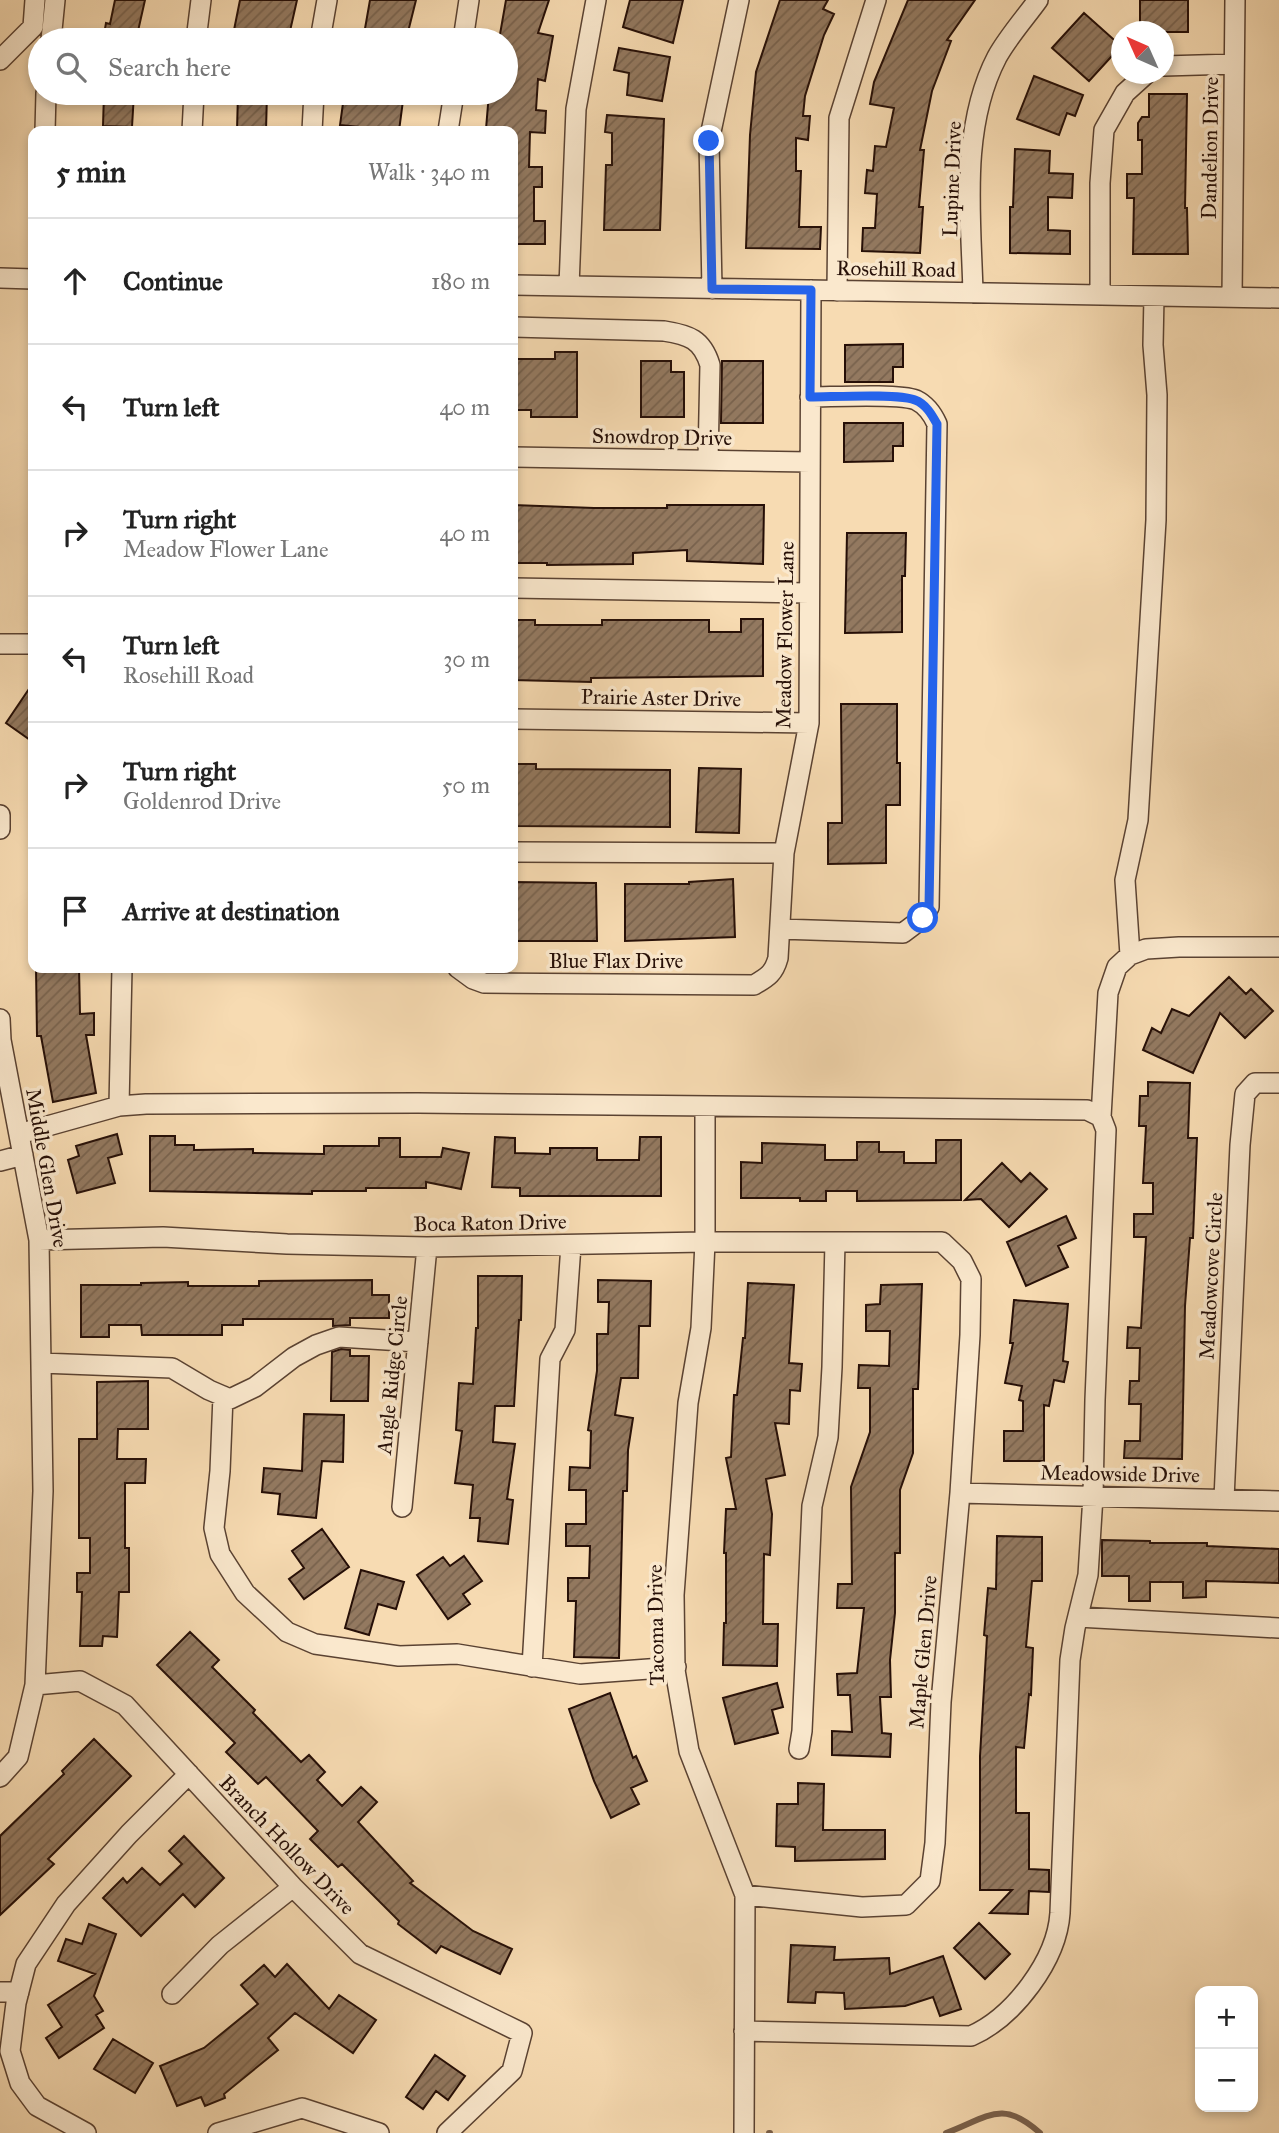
<!DOCTYPE html>
<meta charset="utf-8">
<style>
:root{--surface:#fff;--page:#f6f6f6;--text:#222;--muted:#767676;--line:#e0e0e0}
body{margin:0;font-family:"IM FELL Great Primer",serif;background:var(--page);color:var(--text)}
.controls{position:absolute;right:21px;bottom:21px;display:grid;overflow:hidden;border-radius:14px;box-shadow:0 4px 10px #0003}
.controls button{width:63px;height:63px;display:grid;place-items:center;padding:0;border:0;border-bottom:2px solid var(--line);background:var(--surface);color:var(--text);font:35px sans-serif}
.compass{position:absolute;left:1111px;top:21px;width:63px;height:63px;border-radius:50%;background:var(--surface);box-shadow:0 4px 10px #0003;rotate:315deg}
.stop{position:absolute;width:21px;height:21px;margin:-16px;border:5px solid #2563eb;border-radius:50%;background:#fff}
.stop.end{background:#2563eb;border-color:#fff;box-shadow:0 2px 7px #0008}
.list{margin:0;padding:0;list-style:none}
h2{display:flex;justify-content:space-between;align-items:center;height:91px;margin:0;padding:0 28px;font-size:30px}
h2 small{font-size:23px;font-weight:400;color:var(--muted)}
.list li{display:grid;grid-template-columns:46px 1fr auto;gap:21px;align-items:center;box-sizing:border-box;height:126px;padding:0 28px;border-top:2px solid var(--line)}
.list b{display:block;font-size:26px;white-space:nowrap}
.list p{margin:0;font-size:23px;white-space:nowrap;color:var(--muted)}
.list em{font-size:23px;font-style:normal;color:var(--muted)}
.icon{flex:none;width:38px;height:38px;fill:none;stroke:currentColor;stroke-width:2;stroke-linecap:round;stroke-linejoin:round}
.map{position:relative;flex:none;width:1279px;height:2133px;overflow:hidden}
.search{position:absolute;background:var(--surface);box-shadow:0 4px 10px #0003;left:28px;top:28px;width:490px;height:77px;display:flex;align-items:center;gap:18px;box-sizing:border-box;padding:0 24px;border-radius:38px;color:var(--muted);font-size:26px}
.panel{position:absolute;background:var(--surface);box-shadow:0 4px 10px #0003;left:28px;top:126px;width:490px;height:847px;border-radius:14px}
.map>svg:first-child{display:block}
.lines{fill:none;stroke-linecap:round;stroke-linejoin:round}
.stream{stroke:#79604b;stroke-width:6}
.building{fill:url(#building-hatch);stroke:#260f07;stroke-width:2}
.minor-casing{stroke:#5a4232;stroke-width:22}
.minor{stroke:#fae8cd;stroke-width:19}
.route{stroke:#2563eb;stroke-width:9}
.labels{text-anchor:middle;dominant-baseline:central;stroke-width:7;stroke-linejoin:round;paint-order:stroke}
.street-label{font-size:21px;fill:#260f07;stroke:#fae8cd}
</style>
<div class="map">
<svg width="1279" height="2133" viewBox="0 0 1279 2133">
<defs>
<pattern id="building-hatch" width="6" height="6" patternUnits="userSpaceOnUse" patternTransform="scale(1.75)"><rect width="6" height="6" fill="#937960"/><path d="M-1 1l2-2M0 6l6-6M5 7l2-2" fill="none" stroke="#78624d"/></pattern>
</defs>
<rect width="100%" height="100%" fill="#f7dbb2"/>
<filter id="stains"><feTurbulence type="fractalNoise" baseFrequency=".00286" numOctaves="4"/><feColorMatrix values="0 0 0 0 .2 0 0 0 0 .09 0 0 0 0 .02 0 0 0 .5 -.17"/></filter>
<radialGradient id="worn" r=".72"><stop offset=".6" stop-color="#630" stop-opacity="0"/><stop offset="1" stop-color="#630" stop-opacity=".3"/></radialGradient>
<g class="lines">
<path class="stream" d="M769,2133H770
M946,2133C987,2118 1002,2098 1040,2133"/>
</g>
<path class="building" d="M115,0H145L136,40H103L106,23L110,24Z
M240,0H297L288,40H232Z
M370,0H416L406,40H363Z
M506,0H549L538,33L553,36L545,81L538,79L536,110L546,111L545,133L530,132L529,167H542V187H534V221H545V244H513V131L486,129L489,93H506V40H499Z
M630,0H683L673,43L623,27Z
M780,0H828L823,9L834,14L824,35L805,96L803,116H810L808,140L796,138V171H801L799,227H821L820,249L746,248L750,135L756,72Z
M908,0H975L947,40L951,41L932,91L920,150H924L919,207H923L920,253L862,251L863,228H875L877,194L865,193L867,170L873,171L875,146L886,147L894,108L870,104L874,82Z
M1140,0H1188V32H1140Z
M1084,13L1121,46L1089,81L1052,48Z
M619,48L670,57L662,101L627,95L629,73L614,70Z
M1034,76L1083,95L1075,116L1067,113L1059,135L1017,119Z
M104,93H134L132,127L103,126Z
M238,93H267L266,131H237Z
M364,93H404L399,131L340,125L344,96L363,99Z
M1149,94H1187L1185,208H1187L1188,254H1133L1134,198H1127V174H1142V140H1138V123L1142,117H1149Z
M607,115L664,119L660,230H604L606,165H612V133L605,132Z
M1015,149L1050,151L1049,173L1073,174L1072,198L1048,197V230L1070,231V254L1010,253V207H1013Z
M903,344V367H893V382H845V345Z
M555,352H577V417H531V410H513V359H555Z
M641,361H671V372H684V417H641Z
M722,361H763V423H721Z
M844,423H903V446H893V461L844,462Z
M513,505L594,508H667V505H764L763,564L687,561V550L633,553V564L547,565V563H513Z
M847,533H906L905,576H902V632L845,633Z
M741,619H763V676L591,678V682L513,680V620H535V625H602V620H709V632H741Z
M33,683V742L6,723Z
M841,704H897V763H900V805H886V863L828,864V823H842Z
M513,764H536V769L670,770V827L513,826Z
M699,768L741,769L739,833L696,832Z
M733,879L735,937L625,941V884H689V882Z
M513,882L596,883L597,941H513Z
M36,968H79L80,1014L94,1013V1035H86L96,1093L53,1102L41,1036H37Z
M1229,977L1246,994L1251,989L1273,1011L1245,1038L1220,1013L1193,1073L1143,1050L1152,1028L1161,1033L1172,1009L1189,1016Z
M1148,1082L1190,1083L1188,1138H1197L1193,1238H1190L1185,1306L1182,1459L1124,1458L1125,1441H1140L1141,1404H1129L1130,1381H1139L1140,1348H1127L1128,1327L1141,1328L1146,1237H1134V1214H1153V1183H1143L1146,1126H1139L1140,1096H1148Z
M117,1134L122,1154L108,1158L115,1183L77,1193L68,1160L79,1156L76,1146Z
M150,1136H175V1145H194V1150L253,1149V1153L324,1154V1146H379V1138H400V1157H441L443,1148L469,1153L461,1189L426,1182V1188H366V1191H312V1194L150,1191Z
M495,1137L515,1138V1153L550,1154V1148H597V1160H639L640,1137H661V1196H520V1188L492,1187Z
M936,1140H961V1200L857,1201V1191H826V1201H800V1198H741V1162L762,1163V1143L825,1145V1160H857V1142H879V1152H904V1163H936Z
M1002,1163L1021,1182L1030,1173L1047,1189L1009,1227L981,1199L965,1200Z
M1066,1216L1076,1238L1058,1246L1068,1267L1026,1286L1007,1242Z
M478,1276H522L521,1320H519L514,1406H495L493,1442L515,1444L507,1499L513,1500L508,1544L478,1541L480,1518H470L473,1485L455,1483L462,1431L456,1430L459,1383L473,1384L476,1328H478Z
M372,1280V1295H389V1318H350V1325L333,1326V1319H243V1325H222V1335H142L141,1325H109V1337H81V1285H141V1283L188,1282V1286H259V1281Z
M598,1280L651,1281L650,1326H639L638,1378H621L615,1415L633,1418L628,1450L627,1491H623L619,1658L574,1657L576,1601H568V1578H589L590,1546H566V1524H586V1490H569L570,1467L590,1468L591,1431L588,1430L597,1371V1334H608L609,1302H598Z
M748,1283L794,1285L789,1363L802,1364L800,1391L790,1390L789,1424L775,1423L785,1475L766,1479L772,1514L770,1555L764,1554L763,1624H778L777,1666L723,1665L724,1623H726V1553H724L726,1509H736L726,1458L731,1457L734,1395H737L743,1338H745Z
M922,1284L918,1389H913V1453L900,1490V1553H895V1613L890,1660L891,1697H880L882,1733L891,1734L890,1757L832,1755V1731L852,1732L850,1695H838L837,1674L857,1673L864,1608H837L838,1584H852L851,1487L870,1432V1388H858L859,1365L889,1366L890,1331H866V1305L880,1304L881,1285Z
M1014,1300L1068,1304L1063,1361L1068,1362L1064,1382L1054,1380L1049,1406L1044,1405V1461H1004V1431H1023V1401L1019,1400L1022,1386L1005,1383L1013,1343H1010Z
M341,1349L350,1350V1356H369L368,1401H331L332,1352Z
M148,1381V1429H118L117,1459H146L145,1483H125V1548H129V1592H119L117,1637L103,1636L102,1646H80L82,1592H77V1573H90V1538H79V1439H97V1382Z
M304,1414L344,1415L343,1462L322,1461L316,1518L278,1514L280,1494L262,1492L264,1468L302,1471Z
M322,1529L349,1567L304,1599L289,1579L304,1568L292,1551Z
M997,1536L1042,1537V1581H1032L1026,1647L1033,1648L1031,1695L1029,1694L1024,1748L1016,1747V1813H1029V1869L1049,1870V1892L1029,1891L1028,1914L990,1913L1012,1890H980V1756L987,1636L984,1635L988,1588L996,1589Z
M1102,1540L1150,1541V1543H1207V1546L1279,1549V1583L1206,1581V1597L1183,1598V1582H1150V1601H1129V1576H1102Z
M464,1556L482,1581L463,1594L470,1604L448,1619L417,1575L443,1557L450,1566Z
M361,1570L404,1582L396,1609L378,1604L369,1635L345,1628Z
M190,1632L219,1660L212,1667L255,1710L253,1713L301,1762L309,1755L325,1772L317,1780L342,1806L361,1787L377,1802L358,1822L413,1881L410,1883L473,1931L512,1949L500,1974L441,1946L436,1953L398,1924L399,1921L342,1864L338,1867L310,1839L318,1831L266,1777L258,1784L226,1752L235,1743L157,1665Z
M777,1683L783,1707L772,1710L778,1733L735,1744L723,1698Z
M610,1693L633,1758L636,1756L647,1781L631,1788L639,1804L611,1818L594,1781L569,1709Z
M94,1739L131,1776L48,1859L54,1864L0,1915V1836L64,1774L62,1771Z
M798,1783L824,1784L823,1830H885V1859L795,1861V1847L776,1846L777,1804H798Z
M184,1836L224,1878L195,1907L183,1894L141,1936L103,1898L123,1878L127,1883L142,1868L160,1885L182,1864L169,1851Z
M979,1923L1010,1954L985,1979L954,1948Z
M89,1924L116,1934L94,1996L103,2011L96,2015L104,2028L59,2058L46,2038L62,2027L48,2005L95,1974L58,1961L66,1939L82,1944Z
M791,1945L835,1947L834,1960L889,1958L890,1974L943,1956L961,2009L940,2016L933,1997L905,2006L845,2009L844,1993L816,1992L815,2003L788,2002Z
M287,1964L329,2009L339,1995L376,2020L353,2053L295,2013L268,2038L278,2050L224,2094L225,2098L205,2106L201,2097L177,2106L160,2066L204,2048L258,2004L241,1985L264,1965L275,1977Z
M113,2039L153,2063L135,2093L94,2069Z
M435,2055L465,2076L448,2100L436,2091L423,2109L406,2097Z"/>
<g class="lines">
<defs>
<path id="minor" d="M51,40L55,0
M196,40L201,0
M320,40L327,0
M463,40L469,0
M0,60L33,27L35,0
M1164,66L1234,64
M45,131L46,93
M192,131L194,93
M312,131L314,93
M448,131L454,93
M0,278L33,279
M513,285L1279,298
M569,286L576,109L596,0
M712,289L709,141L739,0
M837,291L839,118L876,0
M973,293C971,215 960,128 997,57C1008,37 1025,18 1038,0
M1100,295V183L1104,130L1125,93L1146,74
M1232,297L1235,0
M513,327L664,331C689,335 702,339 710,365L708,460
M513,457L810,462
M513,588L809,593
M0,644H33
M513,719L809,723
M0,815V829
M513,852L784,853
M780,929L903,933L923,918L929,907L937,424C933,415 926,405 916,400C898,393 832,397 810,397
M1130,955L1125,880L1138,820L1156,520L1157,395L1153,345L1154,296
M458,968L473,979L484,983L754,985C768,977 774,973 778,958L784,853L809,723L811,290
M0,1019L1,1040L39,1240L43,1491L35,1685L18,1757L0,1777
M119,1106L122,968
M705,1106V1242L701,1328L688,1403L674,1595L675,1670L689,1751L745,1895L744,2133
M1101,1117L1108,993L1117,967L1130,955L1146,949L1179,947H1279
M19,1134L119,1106L146,1104L418,1103L1087,1110L1101,1117L1106,1130L1095,1400L1093,1496L1088,1575L1075,1628L1070,1660L1060,1913C1057,1960 1014,2017 971,2036L744,2031
M0,1161L23,1155
M39,1240L163,1237L287,1244L427,1247L705,1242H942L962,1261L971,1279L970,1335L960,1493L941,1702L935,1843L930,1881L906,1905L862,1907L745,1895
M41,1363L172,1368L209,1390L230,1399L255,1387L294,1357L316,1345L339,1337L418,1342
M223,1396L220,1471L214,1528L220,1554L245,1593L287,1632L315,1644L399,1656L457,1654L580,1674L676,1667
M960,1493L1279,1501
M1224,1499L1240,1145L1245,1094L1255,1083H1279
M402,1507L427,1247
M1078,1617L1279,1628
M532,1667L550,1359L565,1330L571,1245
M35,1685L80,1681L125,1705L293,1887L360,1954L522,2033L512,2071L447,2133
M799,1749L802,1731L812,1506L828,1437L832,1367L835,1242
M0,1992H19
M172,1994L220,1945L293,1887
M86,2133L37,2106L20,2083L10,2051L16,2003L26,1964L66,1904L129,1834L189,1774
M218,2133L302,2108L379,2133"/>
</defs>
<use href="#minor" class="minor-casing"/>
<use href="#minor" class="minor"/>
</g>
<g class="lines">
<path class="route" d="M709,141L712,289L811,290L810,397C833,397 898,393 915,400C926,404 932,415 937,424L929,908L923,918"/>
</g>
<g class="labels">
<g class="street-label">
<text transform="translate(1210 148) rotate(-89)">Dandelion Drive</text>
<text transform="translate(952 179) rotate(-88)">Lupine Drive</text>
<text transform="translate(896 269) rotate(1)">Rosehill Road</text>
<text transform="translate(662 437) rotate(1)">Snowdrop Drive</text>
<text transform="translate(785 635) rotate(-89)">Meadow Flower Lane</text>
<text transform="translate(661 698) rotate(1)">Prairie Aster Drive</text>
<text x="616" y="961">Blue Flax Drive</text>
<text transform="translate(47 1168) rotate(80)">Middle Glen Drive</text>
<text transform="translate(490 1223) rotate(-1)">Boca Raton Drive</text>
<text transform="translate(1211 1276) rotate(-87)">Meadowcove Circle</text>
<text transform="translate(392 1375) rotate(-84)">Angle Ridge Circle</text>
<text transform="translate(1120 1474) rotate(1)">Meadowside Drive</text>
<text transform="translate(656 1625) rotate(-91)">Tacoma Drive</text>
<text transform="translate(923 1652) rotate(-85)">Maple Glen Drive</text>
<text transform="translate(287 1845) rotate(46)">Branch Hollow Drive</text>
</g>
</g>
<rect width="100%" height="100%" filter="url(#stains)"/>
<rect width="100%" height="100%" fill="url(#worn)"/>
</svg>
<div class="controls">
<button>+</button>
<button>−</button>
</div>
<svg class="compass" viewBox="-18 -18 36 36"><path d="M0-13l5 13h-10z" fill="#e53935"/><path d="M0 13l5-13h-10z" fill="#767676"/></svg>
<div class="stop" style="left:923px;top:918px"></div>
<div class="stop end" style="left:709px;top:141px"></div>
<div class="search"><svg class="icon" aria-label="search" viewBox="0 0 24 24"><circle cx="10" cy="10" r="6"/><path d="M15 15l6 6"/></svg>Search here</div>
<section class="panel">
<h2>5 min<small>Walk · 340 m</small></h2>
<ul class="list">
<li><svg class="icon" aria-label="ahead" viewBox="0 0 24 24"><path d="M12 20V5M6 11l6-6 6 6"/></svg><div><b>Continue</b></div><em>180 m</em></li>
<li><svg class="icon" aria-label="left" viewBox="0 0 24 24"><path d="M17 20v-9H6M10 6l-5 5 5 5"/></svg><div><b>Turn left</b></div><em>40 m</em></li>
<li><svg class="icon" aria-label="right" viewBox="0 0 24 24"><path d="M7 20v-9h11M14 6l5 5-5 5"/></svg><div><b>Turn right</b><p>Meadow Flower Lane</p></div><em>40 m</em></li>
<li><svg class="icon" aria-label="left" viewBox="0 0 24 24"><path d="M17 20v-9H6M10 6l-5 5 5 5"/></svg><div><b>Turn left</b><p>Rosehill Road</p></div><em>30 m</em></li>
<li><svg class="icon" aria-label="right" viewBox="0 0 24 24"><path d="M7 20v-9h11M14 6l5 5-5 5"/></svg><div><b>Turn right</b><p>Goldenrod Drive</p></div><em>50 m</em></li>
<li><svg class="icon" aria-label="arrive" viewBox="0 0 24 24"><path d="M6 21V4h12l-3 4 3 4H6"/></svg><div><b>Arrive at destination</b></div></li>
</ul>
</section>
</div>
